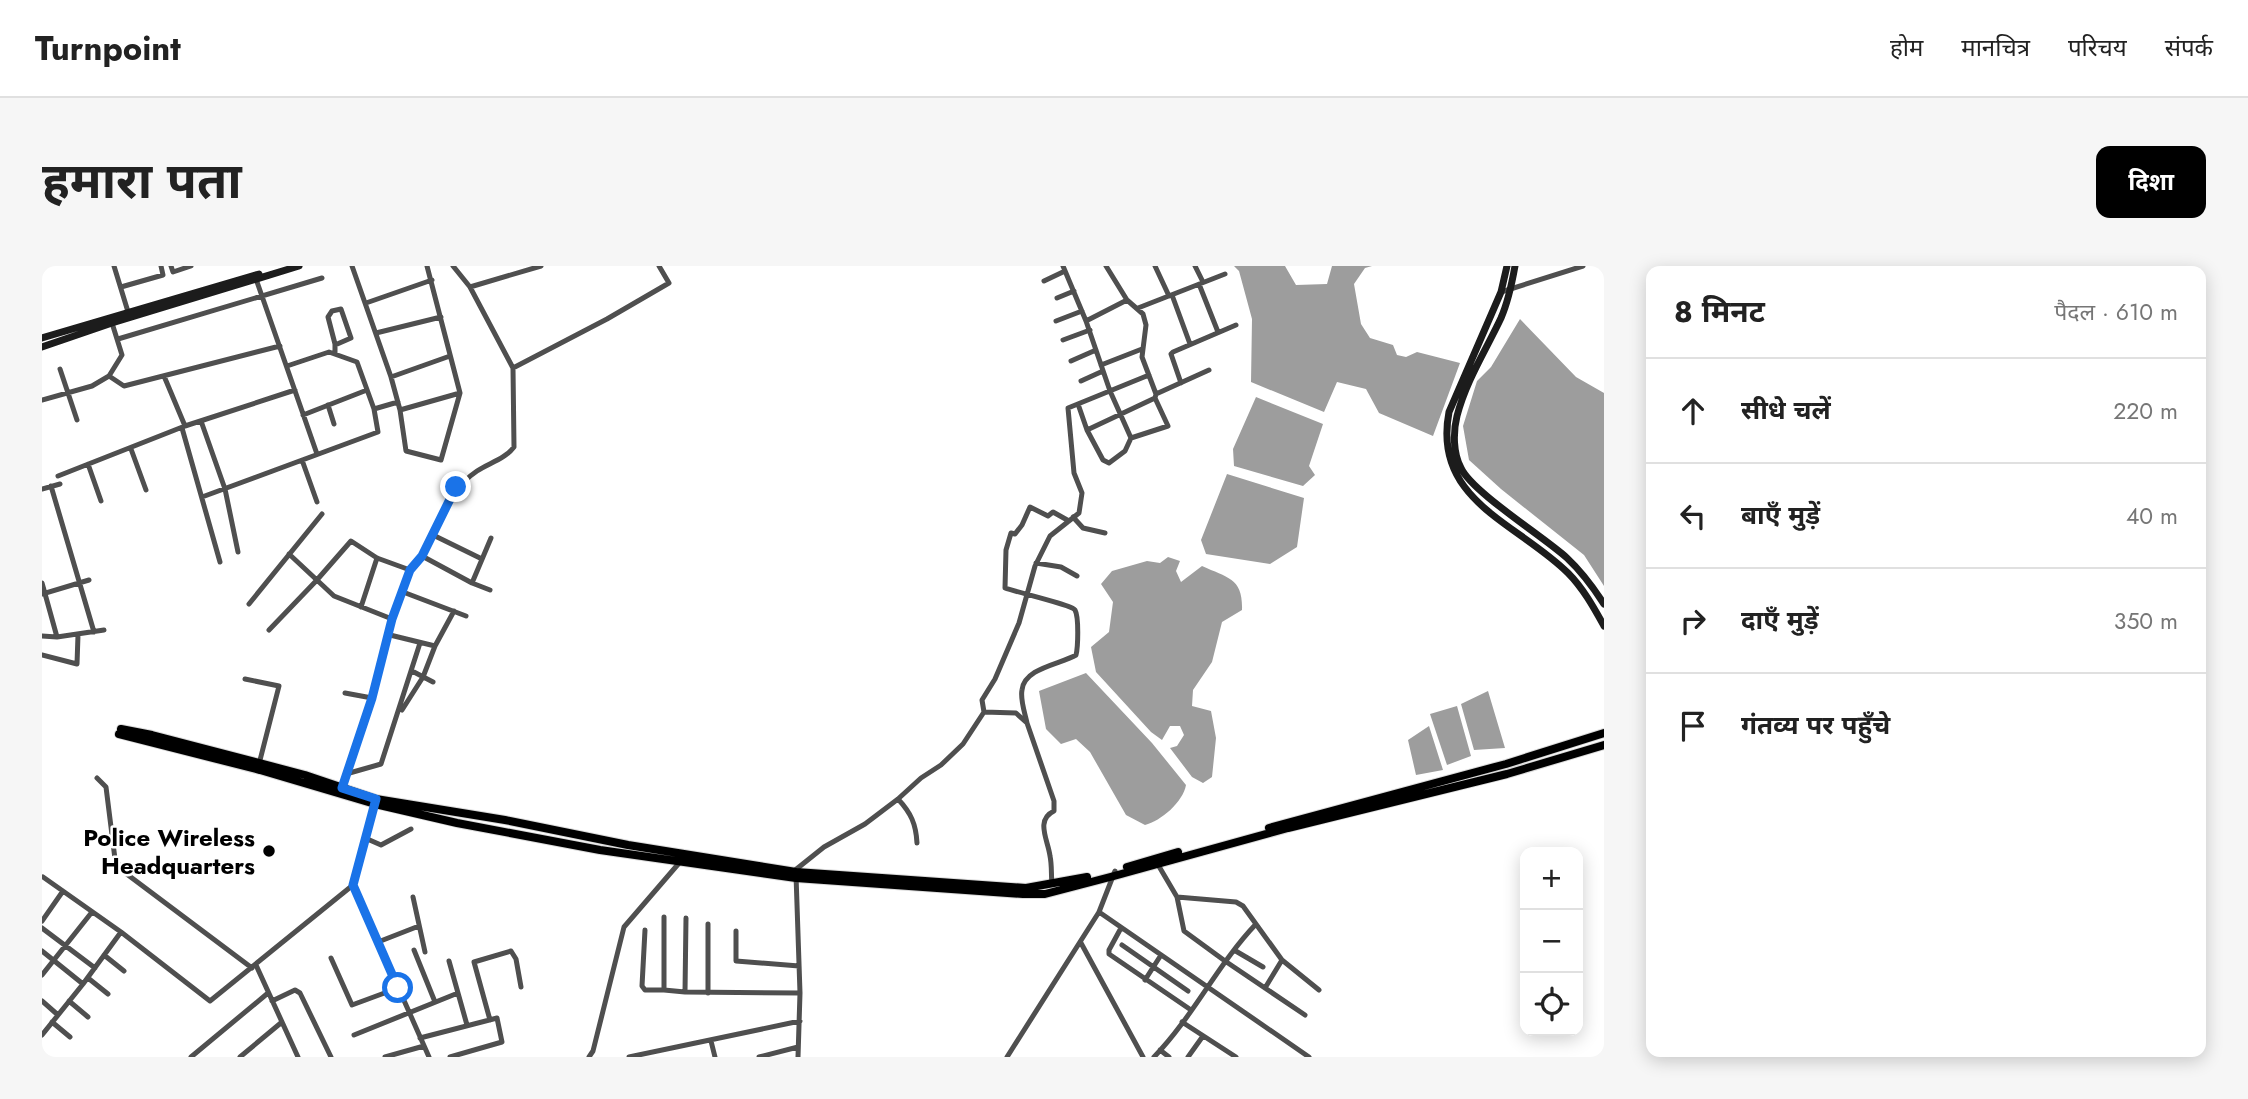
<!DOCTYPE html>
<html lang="hi">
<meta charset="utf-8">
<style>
:root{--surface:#fff;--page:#f6f6f6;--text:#222;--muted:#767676;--line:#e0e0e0;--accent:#000}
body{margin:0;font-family:Jost,"Noto Sans Devanagari",sans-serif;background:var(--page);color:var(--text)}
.controls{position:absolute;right:21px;bottom:21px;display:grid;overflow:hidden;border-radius:14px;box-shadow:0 4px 18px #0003}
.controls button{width:63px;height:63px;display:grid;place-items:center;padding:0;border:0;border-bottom:2px solid var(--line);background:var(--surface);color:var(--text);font:35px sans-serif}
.stop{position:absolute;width:21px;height:21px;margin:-16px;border:5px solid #1a73e8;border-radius:50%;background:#fff}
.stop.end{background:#1a73e8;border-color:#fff;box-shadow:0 2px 7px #0008}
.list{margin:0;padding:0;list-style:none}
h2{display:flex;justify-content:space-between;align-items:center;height:91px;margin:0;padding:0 28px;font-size:30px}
h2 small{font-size:23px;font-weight:400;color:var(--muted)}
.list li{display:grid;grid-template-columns:46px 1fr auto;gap:21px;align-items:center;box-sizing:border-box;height:105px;padding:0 28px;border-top:2px solid var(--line)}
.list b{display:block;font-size:26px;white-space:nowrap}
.list em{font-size:23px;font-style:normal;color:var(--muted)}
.icon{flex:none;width:38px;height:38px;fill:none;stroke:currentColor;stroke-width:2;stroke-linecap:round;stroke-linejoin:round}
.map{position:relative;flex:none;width:1562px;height:791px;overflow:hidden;border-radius:14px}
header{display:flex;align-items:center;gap:42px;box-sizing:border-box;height:98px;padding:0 35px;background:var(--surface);border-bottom:2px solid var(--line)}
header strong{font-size:33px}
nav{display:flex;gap:38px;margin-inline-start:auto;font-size:24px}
.intro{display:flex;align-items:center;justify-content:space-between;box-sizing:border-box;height:168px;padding:0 42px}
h1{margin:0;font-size:49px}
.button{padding:18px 32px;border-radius:14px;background:var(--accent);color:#fff;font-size:24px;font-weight:700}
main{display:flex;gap:42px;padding:0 42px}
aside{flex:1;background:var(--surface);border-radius:14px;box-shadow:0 4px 18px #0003}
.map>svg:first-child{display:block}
.water{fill:#9d9d9d}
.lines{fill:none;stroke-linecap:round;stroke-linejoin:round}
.primary-casing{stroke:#dbdbdb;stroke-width:10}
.minor{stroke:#4f4f4f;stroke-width:5}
.secondary{stroke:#1c1c1c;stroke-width:7}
.primary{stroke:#000;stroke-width:8}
.route{stroke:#1a73e8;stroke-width:9}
.poi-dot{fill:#000;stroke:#fff;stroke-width:2.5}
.labels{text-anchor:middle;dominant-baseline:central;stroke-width:5;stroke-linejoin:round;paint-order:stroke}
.poi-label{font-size:24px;font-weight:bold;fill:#000;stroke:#fff;text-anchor:end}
</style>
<header>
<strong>Turnpoint</strong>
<nav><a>होम</a><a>मानचित्र</a><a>परिचय</a><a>संपर्क</a></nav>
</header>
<div class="intro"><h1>हमारा पता</h1><a class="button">दिशा</a></div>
<main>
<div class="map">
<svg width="1562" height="791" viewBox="0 0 1562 791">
<rect width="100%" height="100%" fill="#fff"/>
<path class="water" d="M1192,0H1243L1254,19L1285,18L1290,0H1330L1323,2L1312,18L1319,58L1328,72L1351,79L1355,89L1364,91L1375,86L1418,97L1391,170L1337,147L1324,123L1295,116L1282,146L1209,116L1210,53L1197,5Z
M1478,53L1534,111L1562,127V320L1542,289L1459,223L1427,194L1421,160L1435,115L1449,101Z
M1214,131L1281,158L1267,200L1273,209L1261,220L1192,200L1191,183Z
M1185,208L1262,232L1255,281L1228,298L1164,288L1159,274Z
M1126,291L1138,295L1134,305L1139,316L1160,300C1186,312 1201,312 1200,344L1180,356L1170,396L1151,424L1150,440L1169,445L1174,472L1170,511L1161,517L1150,511L1128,482L1135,480L1142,469L1138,460H1128L1120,474L1109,466L1054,406L1049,381L1067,366L1071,336L1059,318L1070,305L1105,295L1118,297Z
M1044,407L1110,477L1144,519C1141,536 1119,555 1103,559L1084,549L1048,486L1034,473L1019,478L1004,463L997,425Z
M1446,425L1463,482L1432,484L1419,438Z
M1415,440L1429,490L1405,499L1388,448Z
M1387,460L1401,504L1374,509L1366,474Z"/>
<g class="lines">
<defs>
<path id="primary" d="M79,463L110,469L263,509L334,533L463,554L586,579L754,606L984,622L1045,611
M77,468L218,504L333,538L415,557L558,584L754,612L981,628H1003L1072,610L1246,562L1465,508L1562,479
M1227,562L1464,498L1562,467
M1085,601L1136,586"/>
</defs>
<use href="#primary" class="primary-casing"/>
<path class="minor" d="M72,0L87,49
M129,0L131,6L149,0
M310,0L349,111L358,144L364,185L399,194L418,127L385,0
M1021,0L1044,55L1068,125L1089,172L1083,185L1067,197L1061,194L1045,164L1036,138
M1064,0L1085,34L1101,48L1104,59L1100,91L1114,128L1113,132L1126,160L1089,172
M1113,0L1127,30
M1153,0L1161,16
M214,13L275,188
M1002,15L1023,5
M1157,18L1176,66
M79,21L121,9L119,0
M428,21L499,0
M1459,26L1541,0
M1130,29L1148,78
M1015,32L1032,25
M324,37L390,14
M1096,42L1183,8
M1014,55L1040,45
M1044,55L1085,34
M334,67L399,51
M76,73L280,12
M1021,74L1048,64
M293,88V78L286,51L290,45L299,43L309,72L293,79
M1029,95L1054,84
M1059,99L1100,83
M471,102L565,53L627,17L617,0
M18,103L35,154
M67,110L80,89L70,57
M122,110L143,160
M349,111L408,90
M1039,115L1061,105
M1139,117L1129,88L1131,86L1194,59
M1114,128L1167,104
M0,134L50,120L67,110L82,120L238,80
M286,139L292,158
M332,143L356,136
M358,144L418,127
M261,149L325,124
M159,155L183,223L196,286
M140,162L178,296
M1045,164L1113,132
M89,183L104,224
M260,194L275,236
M46,198L59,235
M16,210L143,160L253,124
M9,220L52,366
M0,223L18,218
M160,231L336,166L332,143L315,96L287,86L245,100
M1031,251L1041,262L1063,267
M391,269C403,243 411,221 435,205C447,197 463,193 472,181L471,102L428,21L411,0
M247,288L292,330L350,353
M380,290L430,317L448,324
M994,297L1019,301L1035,310
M0,317L15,371
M430,317L449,272
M361,326L424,350
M0,328L47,314
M207,338L280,248
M319,341L335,292
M227,364L274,315L309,275L335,292L368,304
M348,369L393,380
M0,370L15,371L62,364
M0,389L35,398L36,369
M370,405L391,416
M203,413L237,420L217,498
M303,427L330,432
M360,444L381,411L393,380L412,345
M942,446L974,447L985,457L1012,535V545C993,554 1006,574 1008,590C1010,599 1009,609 1010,618
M985,457C983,447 978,434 980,424C982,402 1019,398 1034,389C1036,381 1037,351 1033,344C1030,339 974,326 963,322L964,284L969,267L973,268L980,259L988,241L1006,250L1011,246L1027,255
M304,508L339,498L378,377
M55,512L64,521L73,593L82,606L210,702
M300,522L330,432L350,353L368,304L380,290L391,269L440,293
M856,533C869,547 874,558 875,577
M323,572L339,579L369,563
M1115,597L1135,631L1142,665L1183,695L1263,749
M752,605L782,581L823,558L856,533L879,512L899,499L921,478L942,446L940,434L953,413L977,357L993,300L1008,270L1037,247L1040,227L1032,207L1026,142L1107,109
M754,609L758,727L756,791
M1,611L79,666L168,735L311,619L333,536
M311,619L387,791
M371,631L383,686
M1135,631L1194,636L1201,640L1240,694L1277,724
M1057,646L1267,791
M622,651V724L643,726
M644,652L643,726L758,727
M0,655L21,625
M0,662L53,702
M1079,662L1067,684V688L1149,744
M603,664L600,720L603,724H622
M694,665V695L757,700
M336,676L377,660
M1039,677L1101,791
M1080,679L1146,725
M372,684L393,736
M1192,684L1221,701
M0,685L41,718
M62,689L82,705
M289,692L310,739L356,722
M407,695L425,759
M214,699L256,791
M0,709L50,646
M46,712L66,728
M1103,714L1119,689
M1223,722L1240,694
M666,727V658
M0,735L16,749
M27,735L46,751
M230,735L253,724L258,727L289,791
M448,754L432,696L469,685L474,693L479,721
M10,756L28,771
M1140,756L1194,791
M0,769L41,718L79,666
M312,769L416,727
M378,772L455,752L460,776L408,791
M669,775L673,791
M1118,784L1127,791
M149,791L226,727
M198,791L240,756
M343,791L382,780
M547,791L551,785L582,661L638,596
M587,791L758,755
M717,791L756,781
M965,791L1057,646L1073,605
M1112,791C1151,751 1175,699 1214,658
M1146,791L1161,770"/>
<path class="secondary" d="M1465,0L1459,26L1407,146C1390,235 1476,257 1526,307C1541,322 1552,342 1562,360
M1473,0C1470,17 1466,36 1459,52C1444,84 1424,115 1415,150C1411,166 1411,187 1419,202C1430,226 1502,271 1525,292C1540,306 1551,321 1562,338
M0,72L217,8
M0,81L70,57L257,0"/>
<use href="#primary" class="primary"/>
</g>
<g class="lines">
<path class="route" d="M356,722L311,619L334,533L300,522L330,432L350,353L368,304L380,290L414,221"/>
</g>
<circle class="poi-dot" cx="227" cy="585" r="7"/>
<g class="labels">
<g class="poi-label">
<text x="213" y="571">Police Wireless<tspan x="213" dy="28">Headquarters</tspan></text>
</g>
</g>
</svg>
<div class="controls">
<button>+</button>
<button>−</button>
<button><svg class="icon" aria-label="locate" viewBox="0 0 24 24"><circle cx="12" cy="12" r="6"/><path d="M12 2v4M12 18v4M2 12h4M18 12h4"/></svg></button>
</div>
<div class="stop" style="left:356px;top:722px"></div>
<div class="stop end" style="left:414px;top:221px"></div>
</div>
<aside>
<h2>8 मिनट<small>पैदल · 610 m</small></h2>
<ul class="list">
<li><svg class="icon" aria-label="ahead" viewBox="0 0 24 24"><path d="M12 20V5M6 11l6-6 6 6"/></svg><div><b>सीधे चलें</b></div><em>220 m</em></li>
<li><svg class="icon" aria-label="left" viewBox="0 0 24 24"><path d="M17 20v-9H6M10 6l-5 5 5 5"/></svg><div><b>बाएँ मुड़ें</b></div><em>40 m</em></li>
<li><svg class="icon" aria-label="right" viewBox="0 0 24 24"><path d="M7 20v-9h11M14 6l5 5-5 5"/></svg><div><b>दाएँ मुड़ें</b></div><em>350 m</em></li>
<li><svg class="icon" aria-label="arrive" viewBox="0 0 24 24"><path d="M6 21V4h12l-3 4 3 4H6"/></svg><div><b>गंतव्य पर पहुँचे</b></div></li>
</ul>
</aside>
</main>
